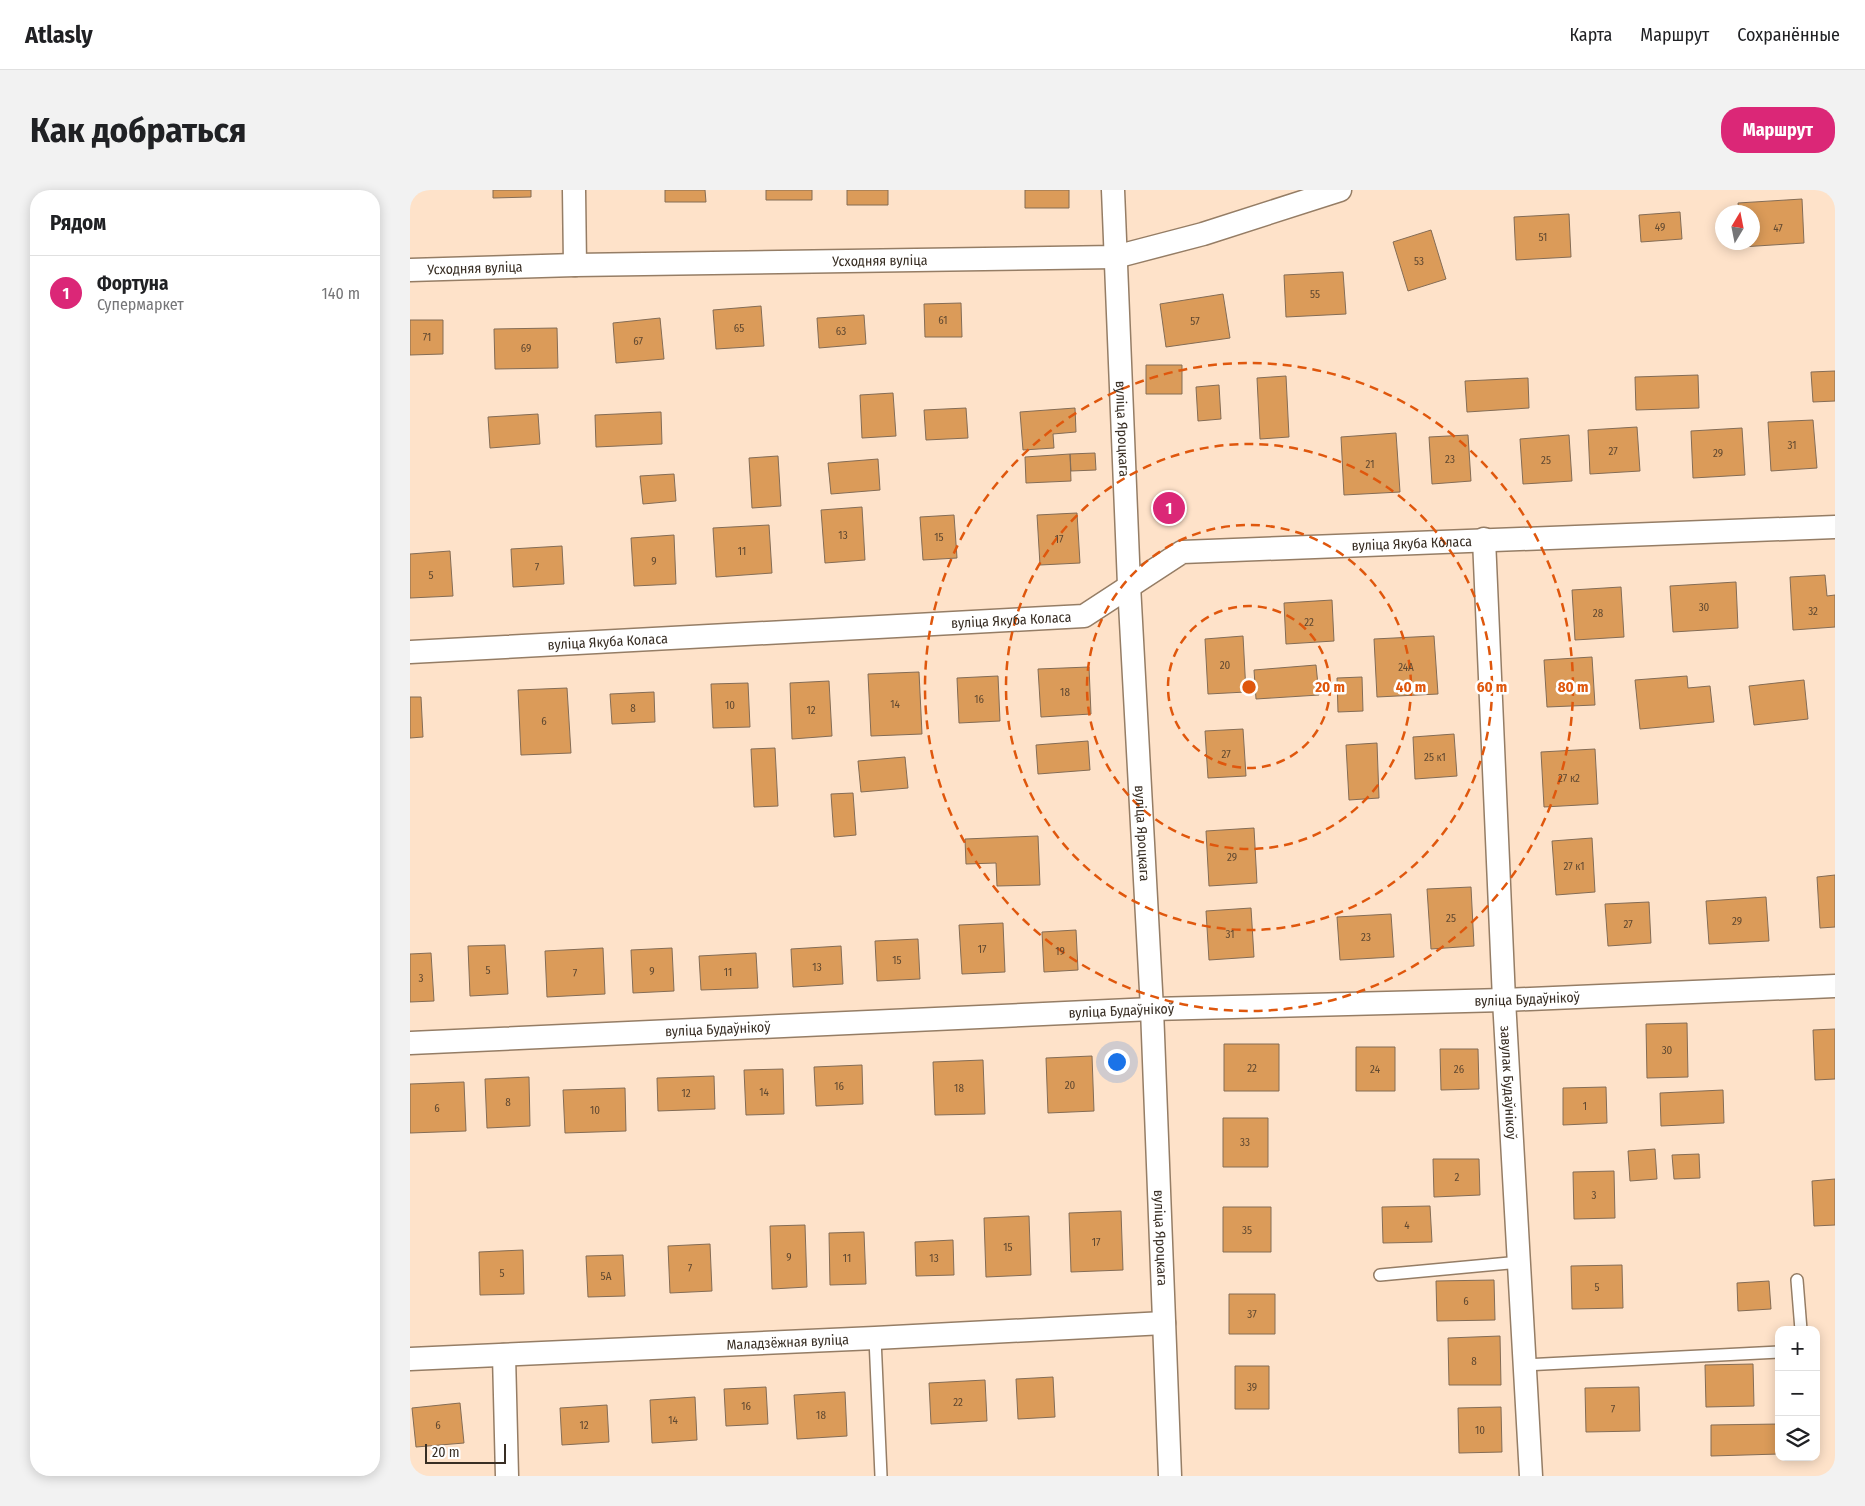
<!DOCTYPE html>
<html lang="ru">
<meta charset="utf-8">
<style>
:root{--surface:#fff;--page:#f2f2f2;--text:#202124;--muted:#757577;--line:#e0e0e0;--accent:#db2777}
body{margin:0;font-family:"Fira Sans Condensed",sans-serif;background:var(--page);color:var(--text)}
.controls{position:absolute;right:15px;bottom:15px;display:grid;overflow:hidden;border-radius:10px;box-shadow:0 2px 12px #0003}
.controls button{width:45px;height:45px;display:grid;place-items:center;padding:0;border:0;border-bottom:1px solid var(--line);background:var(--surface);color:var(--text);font:25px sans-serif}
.compass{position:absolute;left:1305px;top:15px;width:45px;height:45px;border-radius:50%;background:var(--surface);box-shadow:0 2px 12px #0003;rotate:10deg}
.scale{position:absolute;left:15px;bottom:12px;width:81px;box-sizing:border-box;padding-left:5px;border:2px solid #382e24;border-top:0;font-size:14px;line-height:18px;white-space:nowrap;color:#382e24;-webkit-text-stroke:4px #fff;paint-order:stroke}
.you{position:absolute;left:706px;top:871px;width:18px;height:18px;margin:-12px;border:4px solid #fff;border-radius:50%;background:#1a73e8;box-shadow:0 0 0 8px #1a73e833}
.badge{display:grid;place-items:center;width:32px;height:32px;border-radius:50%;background:var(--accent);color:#fff;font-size:16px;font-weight:700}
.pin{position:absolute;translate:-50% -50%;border:2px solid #fff;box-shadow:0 1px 5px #0006}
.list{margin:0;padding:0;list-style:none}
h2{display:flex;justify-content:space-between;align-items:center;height:65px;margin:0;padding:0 20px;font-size:21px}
h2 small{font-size:16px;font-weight:400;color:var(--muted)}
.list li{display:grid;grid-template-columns:32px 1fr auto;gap:15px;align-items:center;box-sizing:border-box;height:75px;padding:0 20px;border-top:1px solid var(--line)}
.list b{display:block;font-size:19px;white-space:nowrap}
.list p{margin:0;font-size:16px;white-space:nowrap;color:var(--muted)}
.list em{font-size:16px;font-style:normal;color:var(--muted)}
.icon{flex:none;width:28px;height:28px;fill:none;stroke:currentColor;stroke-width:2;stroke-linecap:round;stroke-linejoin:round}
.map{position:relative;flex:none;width:1425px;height:1286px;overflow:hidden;border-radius:20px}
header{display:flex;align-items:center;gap:30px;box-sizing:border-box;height:70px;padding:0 25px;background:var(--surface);border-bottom:1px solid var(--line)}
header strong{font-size:24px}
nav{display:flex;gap:28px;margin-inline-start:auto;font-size:18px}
.intro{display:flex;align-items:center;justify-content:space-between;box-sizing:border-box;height:120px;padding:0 30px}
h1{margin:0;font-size:35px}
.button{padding:12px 22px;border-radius:20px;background:var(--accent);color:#fff;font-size:18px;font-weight:700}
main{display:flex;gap:30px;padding:0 30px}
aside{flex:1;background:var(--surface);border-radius:20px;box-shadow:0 2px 12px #0003}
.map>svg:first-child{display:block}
.building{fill:#db9b59;stroke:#846c55}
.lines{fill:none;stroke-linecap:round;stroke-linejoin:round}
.service-casing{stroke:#957d65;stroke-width:14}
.minor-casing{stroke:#957d65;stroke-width:25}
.service{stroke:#fff;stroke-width:11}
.minor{stroke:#fff;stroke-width:22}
.ring{fill:none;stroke:#df570d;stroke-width:2.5;stroke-dasharray:9 6}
.labels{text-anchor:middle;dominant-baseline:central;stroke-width:5;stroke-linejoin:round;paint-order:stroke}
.number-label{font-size:11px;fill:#614931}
.street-label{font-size:14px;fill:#382e24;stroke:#fff}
.centre{fill:#df570d;stroke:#fff;stroke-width:2.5}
.ring-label{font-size:15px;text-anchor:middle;font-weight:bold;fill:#df570d;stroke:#fff;stroke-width:5;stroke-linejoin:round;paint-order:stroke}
</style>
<header>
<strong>Atlasly</strong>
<nav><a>Карта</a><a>Маршрут</a><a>Сохранённые</a></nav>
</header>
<div class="intro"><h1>Как добраться</h1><a class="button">Маршрут</a></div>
<main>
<aside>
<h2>Рядом<small></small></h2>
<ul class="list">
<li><span class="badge">1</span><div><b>Фортуна</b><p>Супермаркет</p></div><em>140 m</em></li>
</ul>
</aside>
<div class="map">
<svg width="1425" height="1286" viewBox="0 0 1425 1286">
<rect width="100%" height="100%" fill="#fee2c9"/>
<path class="building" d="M83,0H121V7L83,8Z
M255,0H295L296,12H255Z
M356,0H402V10H356Z
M437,0H478V15H437Z
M615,0H659V18H615Z
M1392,9L1394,53L1331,57L1330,52H1342V22H1329L1328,13Z
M1270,22L1272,49L1231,52L1229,25Z
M1159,24L1161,67L1106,70L1104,27Z
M1021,40L1036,89L998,101L983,52Z
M933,82L936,124L876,127L874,85Z
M813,104L820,148L756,157L750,114Z
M551,113L552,147H515L514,114Z
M351,116L354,156L306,159L303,120Z
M454,125L456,154L409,158L407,128Z
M250,128L254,169L206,173L203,133Z
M0,130H33V164L0,165Z
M147,138L148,178L85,179L84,139Z
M736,175H772V204H736Z
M1425,181V211L1403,212L1401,182Z
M1288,185L1289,218L1226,220L1225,187Z
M876,186L879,247L850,249L847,188Z
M1118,188L1119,218L1057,222L1055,191Z
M809,195L811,229L788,231L786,197Z
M483,203L486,246L452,248L450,205Z
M556,218L558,248L516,250L514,220Z
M665,218L666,242L643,244L644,258L613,260L610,222Z
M251,222L252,254L186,257L185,225Z
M128,224L130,254L80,258L78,227Z
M1403,230L1407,278L1361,281L1358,232Z
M1227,237L1230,281L1180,284L1178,240Z
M1332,238L1335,285L1283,288L1281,241Z
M986,243L990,302L934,305L931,247Z
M1058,245L1061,291L1022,294L1019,247Z
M1159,245L1162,291L1113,294L1110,249Z
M685,263L686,280L661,281L660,264Z
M660,264L661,291L616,293L615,267Z
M368,266L371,316L342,318L339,268Z
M468,269L470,300L421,304L418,273Z
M264,284L266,311L233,314L230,286Z
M747,306H771V330L746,329Z
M452,317L455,370L415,373L411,320Z
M667,323L670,373L630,375L627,325Z
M544,325L547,368L513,370L510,327Z
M359,335L362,383L306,387L303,338Z
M264,345L266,394L224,396L221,348Z
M152,356L154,394L103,397L101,359Z
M40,361L43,406L0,408V364Z
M1415,385L1417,406L1425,405V437L1383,440L1380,387Z
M1326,392L1328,438L1263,442L1260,396Z
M1211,397L1214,447L1165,450L1162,400Z
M922,410L924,451L876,454L874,413Z
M833,446L836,502L798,504L795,449Z
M1024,446L1028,504L967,507L964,449Z
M1182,467L1185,515L1137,517L1134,470Z
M906,475L909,505L846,509L844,480Z
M679,477L681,524L631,527L628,479Z
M509,482L512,544L461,546L458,484Z
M588,486L590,531L549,533L547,488Z
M1277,486L1278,498L1300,496L1304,532L1230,539L1225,490Z
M952,487L953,521L928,522L927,488Z
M1394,490L1398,529L1344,535L1339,496Z
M419,491L422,546L382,549L380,493Z
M338,493L340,537L303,538L301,494Z
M157,498L161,563L111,565L108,500Z
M244,502L245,532L202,534L200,504Z
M0,507H11L13,547L0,548Z
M833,539L836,586L798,588L795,541Z
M1044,544L1047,586L1005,589L1003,547Z
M678,551L680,580L628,584L626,555Z
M967,553L969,608L939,610L936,555Z
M365,558L368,616L344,617L341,559Z
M1185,559L1188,614L1134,617L1131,562Z
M495,567L498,598L451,602L448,571Z
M443,603L446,645L424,647L421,604Z
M844,638L847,693L799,696L796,641Z
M628,646L630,695L587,696L586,673L556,674L555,649Z
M1182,648L1185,702L1146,705L1142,651Z
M1425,685V737L1410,738L1407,687Z
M1061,697L1064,756L1021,759L1017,699Z
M1356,707L1359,751L1299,754L1296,711Z
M1239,712L1241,753L1198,756L1195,714Z
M841,718L844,767L799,770L796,721Z
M981,724L984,767L930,770L927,727Z
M593,733L595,782L552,784L549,735Z
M666,740L668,780L634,782L632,742Z
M508,749L510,789L467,791L465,751Z
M95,755L98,804L60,806L58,756Z
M431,756L433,794L383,797L381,759Z
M193,758L195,804L137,807L135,761Z
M262,758L264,801L223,803L221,760Z
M21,763L24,811L0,812V764Z
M346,763L348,798L291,800L289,766Z
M1277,833L1278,887L1237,888L1236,834Z
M1425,839V889L1405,890L1403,840Z
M814,854H869V901H814Z
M946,857H985V901H946Z
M1030,859H1068L1069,899L1031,900Z
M682,866L684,921L638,923L636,868Z
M573,870L575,924L525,925L523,872Z
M452,875L453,914L406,916L404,877Z
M373,879L374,924L336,925L334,880Z
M304,886L305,919L248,921L247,888Z
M119,887L120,936L77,938L75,889Z
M54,892L56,941L0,943V894Z
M1196,897L1197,933L1153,935V898Z
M215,898L216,941L155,943L153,900Z
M1313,900L1314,933L1251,936L1250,903Z
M813,928H858V977H813Z
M1245,959L1247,989L1220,991L1218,961Z
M1289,964L1290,988L1264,989L1262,965Z
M1023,969H1069L1070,1005L1024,1007Z
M1204,981L1205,1028L1164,1029L1163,982Z
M1425,989V1035L1404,1036L1402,991Z
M1020,1016L1022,1052L973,1053L972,1017Z
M813,1017H861V1062H813Z
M711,1021L713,1080L661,1082L659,1023Z
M619,1026L621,1085L576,1087L574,1028Z
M395,1035L397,1097L362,1099L360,1036Z
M454,1042L456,1094L420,1095L419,1043Z
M543,1050L544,1085L506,1086L505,1052Z
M300,1054L302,1101L260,1103L258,1056Z
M113,1060L114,1104L70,1105L69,1062Z
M213,1065L215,1106L178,1107L176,1066Z
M1212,1075L1213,1118L1162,1119L1161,1076Z
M1084,1090L1085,1130L1027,1131L1026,1091Z
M1359,1091L1361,1119L1328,1121L1327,1093Z
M819,1104H865V1144H819Z
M1090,1146L1091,1195H1039L1038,1148Z
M1343,1174L1344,1216L1296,1217L1295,1175Z
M825,1176H859V1219H825Z
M643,1187L645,1227L608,1229L606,1189Z
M575,1190L577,1231L521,1234L519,1193Z
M356,1197L358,1234L316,1236L314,1199Z
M1229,1197L1230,1241L1176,1242L1175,1198Z
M435,1202L437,1246L387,1249L384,1205Z
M285,1207L287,1250L242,1253L240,1210Z
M50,1213L54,1253L6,1257L2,1218Z
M197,1215L199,1252L152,1255L150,1218Z
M1091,1217L1092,1262L1049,1263L1048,1218Z
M1369,1234V1264L1301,1266V1235Z"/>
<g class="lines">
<defs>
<path id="service" d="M970,1085L1110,1072
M1387,1090L1391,1140
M465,1148L471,1286
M1114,1175L1369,1162"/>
<g id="minor">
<path d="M164,0L165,75"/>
<path id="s1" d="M703,0L719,395L742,819L760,1286"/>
<path id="s2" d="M0,80L165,75L705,67L793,44L930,0"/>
<path id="s3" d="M1074,349L1094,810L1121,1286"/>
<path id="s4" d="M0,462L674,426L772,362L1425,337"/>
<path id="s5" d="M0,853L742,819L1094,810L1425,796"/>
<path d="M94,1165L97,1286"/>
<path id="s6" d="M0,1169L465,1148L754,1133"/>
</g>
</defs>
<use href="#service" class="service-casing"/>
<use href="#minor" class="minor-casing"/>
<use href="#service" class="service"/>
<use href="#minor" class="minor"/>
</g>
<g class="ring">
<circle cx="839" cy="497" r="81"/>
<circle cx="839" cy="497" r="162"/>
<circle cx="839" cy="497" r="243"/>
<circle cx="839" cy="497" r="324"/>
</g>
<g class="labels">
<g class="number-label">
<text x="1250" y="37">49</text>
<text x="1368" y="38">47</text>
<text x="1133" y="47">51</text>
<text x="1009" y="71">53</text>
<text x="905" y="104">55</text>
<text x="533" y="130">61</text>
<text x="785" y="131">57</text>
<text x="329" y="138">65</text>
<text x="431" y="141">63</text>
<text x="17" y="147">71</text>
<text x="228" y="151">67</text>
<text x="116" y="158">69</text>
<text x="1382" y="255">31</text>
<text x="1203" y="261">27</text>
<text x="1308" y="263">29</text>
<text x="1040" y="269">23</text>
<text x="1136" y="270">25</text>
<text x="960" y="274">21</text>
<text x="433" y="345">13</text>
<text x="529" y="347">15</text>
<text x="649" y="349">17</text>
<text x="332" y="361">11</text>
<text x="244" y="371">9</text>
<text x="127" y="377">7</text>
<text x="21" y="385">5</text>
<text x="1294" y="417">30</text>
<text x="1403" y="421">32</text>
<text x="1188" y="423">28</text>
<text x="899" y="432">22</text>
<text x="815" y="475">20</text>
<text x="996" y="477">24А</text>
<text x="655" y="502">18</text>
<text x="569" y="509">16</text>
<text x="485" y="514">14</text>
<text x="320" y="515">10</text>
<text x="223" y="518">8</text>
<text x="401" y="520">12</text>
<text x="134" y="531">6</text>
<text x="816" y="564">27</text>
<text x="1025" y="567">25 к1</text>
<text x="1159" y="588">27 к2</text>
<text x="822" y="667">29</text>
<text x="1164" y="676">27 к1</text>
<text x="1041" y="728">25</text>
<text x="1327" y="731">29</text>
<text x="1218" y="734">27</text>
<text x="820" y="744">31</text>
<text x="956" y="747">23</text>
<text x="572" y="759">17</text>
<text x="650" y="761">19</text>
<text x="487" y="770">15</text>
<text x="407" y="777">13</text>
<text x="78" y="780">5</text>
<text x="242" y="781">9</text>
<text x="318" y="782">11</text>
<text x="165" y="783">7</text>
<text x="11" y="788">3</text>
<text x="1257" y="860">30</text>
<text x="842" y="878">22</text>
<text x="965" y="879">24</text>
<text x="1049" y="879">26</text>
<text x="660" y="895">20</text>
<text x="429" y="896">16</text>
<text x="549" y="898">18</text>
<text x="354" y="902">14</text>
<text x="276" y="903">12</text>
<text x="98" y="912">8</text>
<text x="1175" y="916">1</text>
<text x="27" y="918">6</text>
<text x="185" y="920">10</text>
<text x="835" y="952">33</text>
<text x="1047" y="987">2</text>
<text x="1184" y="1005">3</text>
<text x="997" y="1035">4</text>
<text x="837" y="1040">35</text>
<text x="686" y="1052">17</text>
<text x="598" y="1057">15</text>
<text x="379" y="1067">9</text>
<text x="437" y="1068">11</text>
<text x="524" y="1068">13</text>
<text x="280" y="1078">7</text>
<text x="92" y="1083">5</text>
<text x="196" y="1086">5А</text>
<text x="1187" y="1097">5</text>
<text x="1056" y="1111">6</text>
<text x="842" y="1124">37</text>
<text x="1064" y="1171">8</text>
<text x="842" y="1197">39</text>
<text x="548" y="1212">22</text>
<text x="336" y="1216">16</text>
<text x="1203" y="1219">7</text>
<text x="411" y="1225">18</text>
<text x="263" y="1230">14</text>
<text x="28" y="1235">6</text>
<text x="174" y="1235">12</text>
<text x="1070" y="1240">10</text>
</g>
<g class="street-label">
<text stroke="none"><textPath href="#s2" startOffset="470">Усходняя вуліца</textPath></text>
<text stroke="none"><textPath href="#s2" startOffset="65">Усходняя вуліца</textPath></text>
<text stroke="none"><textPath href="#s1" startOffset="239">вуліца Яроцкага</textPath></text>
<text stroke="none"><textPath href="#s4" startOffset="1022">вуліца Якуба Коласа</textPath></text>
<text stroke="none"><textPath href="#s4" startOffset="602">вуліца Якуба Коласа</textPath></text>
<text stroke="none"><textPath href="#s4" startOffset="198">вуліца Якуба Коласа</textPath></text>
<text stroke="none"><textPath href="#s1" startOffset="644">вуліца Яроцкага</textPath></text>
<text stroke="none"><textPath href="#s5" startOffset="1118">вуліца Будаўнікоў</textPath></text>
<text stroke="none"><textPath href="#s5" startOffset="712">вуліца Будаўнікоў</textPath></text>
<text stroke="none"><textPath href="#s5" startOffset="308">вуліца Будаўнікоў</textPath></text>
<text stroke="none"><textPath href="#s3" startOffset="544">завулак Будаўнікоў</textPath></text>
<text stroke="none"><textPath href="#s1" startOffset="1049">вуліца Яроцкага</textPath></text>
<text stroke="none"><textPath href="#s6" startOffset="378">Маладзёжная вуліца</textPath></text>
</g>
</g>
<circle cx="839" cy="497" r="8" class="centre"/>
<g class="ring-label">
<text x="920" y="502">20 m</text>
<text x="1001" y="502">40 m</text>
<text x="1082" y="502">60 m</text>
<text x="1163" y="502">80 m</text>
</g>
</svg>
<div class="controls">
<button>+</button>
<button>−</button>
<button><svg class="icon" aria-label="layers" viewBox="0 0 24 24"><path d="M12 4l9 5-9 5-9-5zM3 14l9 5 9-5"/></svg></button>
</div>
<svg class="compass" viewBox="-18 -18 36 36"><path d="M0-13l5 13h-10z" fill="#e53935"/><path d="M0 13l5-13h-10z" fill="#757577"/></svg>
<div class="scale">20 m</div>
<div class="you"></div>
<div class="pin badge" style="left:759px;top:318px">1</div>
</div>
</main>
